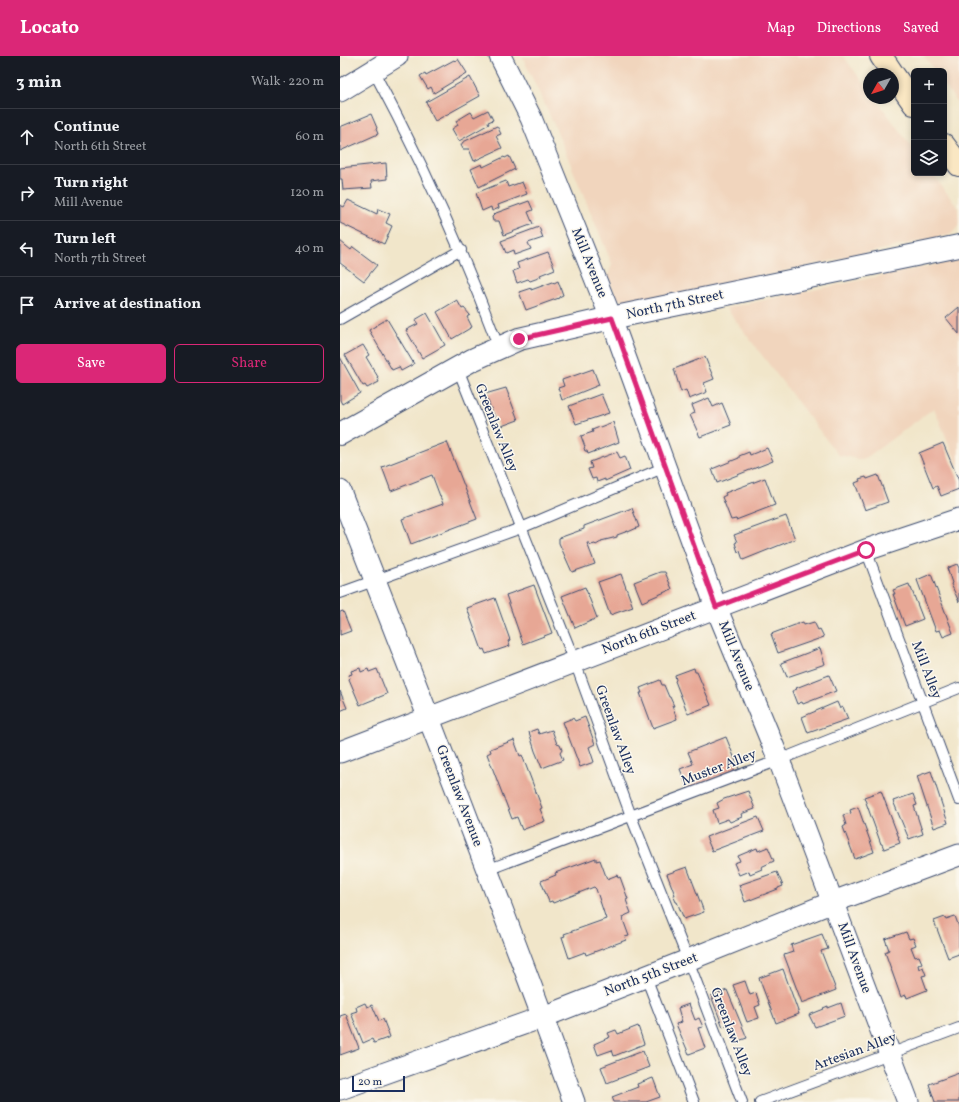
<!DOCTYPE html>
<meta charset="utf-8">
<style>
:root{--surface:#171b24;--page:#242831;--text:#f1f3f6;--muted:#9ea1a6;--line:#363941;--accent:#db2777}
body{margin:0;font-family:Vollkorn,serif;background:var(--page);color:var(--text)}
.controls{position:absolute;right:12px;top:12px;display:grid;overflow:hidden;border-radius:6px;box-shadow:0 2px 6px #0003}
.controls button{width:36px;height:36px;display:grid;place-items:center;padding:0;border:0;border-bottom:1px solid var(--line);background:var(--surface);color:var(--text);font:20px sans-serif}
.compass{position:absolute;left:523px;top:12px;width:36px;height:36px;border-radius:50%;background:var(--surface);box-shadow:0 2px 6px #0003;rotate:231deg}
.scale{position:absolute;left:12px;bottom:10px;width:53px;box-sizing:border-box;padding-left:4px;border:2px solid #1b2f5e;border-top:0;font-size:11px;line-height:14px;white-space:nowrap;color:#1b2f5e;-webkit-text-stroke:3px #fbf7ec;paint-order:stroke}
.stop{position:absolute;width:12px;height:12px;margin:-9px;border:3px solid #db2777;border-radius:50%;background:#fff}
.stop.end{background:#db2777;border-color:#fff;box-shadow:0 1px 4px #0008}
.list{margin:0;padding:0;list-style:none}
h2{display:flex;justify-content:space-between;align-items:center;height:52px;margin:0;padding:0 16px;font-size:17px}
h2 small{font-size:13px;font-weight:400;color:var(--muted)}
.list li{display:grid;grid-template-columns:26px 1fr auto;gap:12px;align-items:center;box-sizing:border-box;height:56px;padding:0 16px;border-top:1px solid var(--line)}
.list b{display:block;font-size:15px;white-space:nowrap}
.list p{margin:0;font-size:13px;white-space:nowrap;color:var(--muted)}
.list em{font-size:13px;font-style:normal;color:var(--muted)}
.actions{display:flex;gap:8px;padding:12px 16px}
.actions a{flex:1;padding:9px 0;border:1px solid var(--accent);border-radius:6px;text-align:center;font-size:14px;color:var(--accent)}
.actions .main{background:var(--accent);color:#fff}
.icon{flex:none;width:22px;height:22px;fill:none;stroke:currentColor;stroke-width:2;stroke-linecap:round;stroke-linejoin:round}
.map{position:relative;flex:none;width:619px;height:1046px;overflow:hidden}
header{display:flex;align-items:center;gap:24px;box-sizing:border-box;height:56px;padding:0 20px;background:var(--accent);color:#fff}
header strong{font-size:19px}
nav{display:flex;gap:22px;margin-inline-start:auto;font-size:14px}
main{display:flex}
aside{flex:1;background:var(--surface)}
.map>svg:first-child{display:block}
.built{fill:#f1d5bd}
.building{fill:#e7a795}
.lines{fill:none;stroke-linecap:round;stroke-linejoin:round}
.service-casing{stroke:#3b4a6e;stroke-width:12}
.minor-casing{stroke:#3b4a6e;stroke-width:23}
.tertiary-casing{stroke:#3b4a6e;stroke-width:24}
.secondary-casing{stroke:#3b4a6e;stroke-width:24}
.service{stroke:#fff;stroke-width:10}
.minor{stroke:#fff;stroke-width:21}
.tertiary{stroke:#fff;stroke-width:22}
.secondary{stroke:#fae7c3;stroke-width:22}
.route{stroke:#db2777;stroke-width:5}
.labels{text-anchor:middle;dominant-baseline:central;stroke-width:3;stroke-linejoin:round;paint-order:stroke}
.street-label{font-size:14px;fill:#1b2f5e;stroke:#fbf7ec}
</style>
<header>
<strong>Locato</strong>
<nav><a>Map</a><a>Directions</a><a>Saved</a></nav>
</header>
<main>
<aside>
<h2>3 min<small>Walk · 220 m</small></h2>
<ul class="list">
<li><svg class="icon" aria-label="ahead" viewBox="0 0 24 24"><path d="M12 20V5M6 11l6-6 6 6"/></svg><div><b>Continue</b><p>North 6th Street</p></div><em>60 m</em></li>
<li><svg class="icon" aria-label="right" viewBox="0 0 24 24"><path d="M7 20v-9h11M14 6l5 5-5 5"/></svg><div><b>Turn right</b><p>Mill Avenue</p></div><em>120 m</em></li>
<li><svg class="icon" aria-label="left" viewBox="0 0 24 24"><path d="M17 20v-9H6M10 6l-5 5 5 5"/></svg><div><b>Turn left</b><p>North 7th Street</p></div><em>40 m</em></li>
<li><svg class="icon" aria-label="arrive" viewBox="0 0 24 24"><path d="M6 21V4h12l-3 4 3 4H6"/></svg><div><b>Arrive at destination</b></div></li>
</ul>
<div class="actions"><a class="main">Save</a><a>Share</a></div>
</aside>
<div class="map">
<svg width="619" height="1046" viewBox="0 0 619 1046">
<rect width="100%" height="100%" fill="#fbf7ec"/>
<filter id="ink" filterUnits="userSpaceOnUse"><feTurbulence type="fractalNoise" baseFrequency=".025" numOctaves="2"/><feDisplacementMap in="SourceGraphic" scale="8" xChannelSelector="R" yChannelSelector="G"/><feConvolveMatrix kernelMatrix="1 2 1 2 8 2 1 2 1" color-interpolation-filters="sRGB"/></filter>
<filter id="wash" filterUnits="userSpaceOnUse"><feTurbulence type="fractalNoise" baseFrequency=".012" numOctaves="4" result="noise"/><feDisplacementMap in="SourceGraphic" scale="16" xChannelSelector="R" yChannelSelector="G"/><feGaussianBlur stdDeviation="0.9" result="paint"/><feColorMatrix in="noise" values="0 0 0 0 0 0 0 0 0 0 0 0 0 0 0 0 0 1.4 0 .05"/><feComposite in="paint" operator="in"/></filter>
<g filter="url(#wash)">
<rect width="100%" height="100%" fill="#f1e6ca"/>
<path class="built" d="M182,0H503L529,34V42H535L574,94V117H592L618,152L619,166L617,173L608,179L301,247L284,245L277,242L268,221L272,208L216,73Z
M584,0H619V50L604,28V15H595Z
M619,204V412L594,352L523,404L498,399L386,252Z"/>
<g id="blocks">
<path class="building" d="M118,3L127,17L94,37L91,31L88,33L80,20L85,17L86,19L114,4L115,5Z
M130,21L140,40L95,65L88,52L89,51L86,46Z
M148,54L153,64L148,66L149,68L119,85L112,73L118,69L116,65L131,56L134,61Z
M31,58L37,72L36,73L38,78L0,95V71Z
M157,70L161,78L156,80L162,92L134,105L129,93H123L121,89L123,86Z
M169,100L175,113L139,131L131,113L142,108L143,111L164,101L165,102Z
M46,107L47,123L31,125L32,132L3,134L2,123H0V112Z
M166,125L168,131L182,126L187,138L158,149L159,152L152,155L151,151L142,155L136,137Z
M8,144L37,158L38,153L50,158L46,167L52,170L44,188L0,167V149L4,151Z
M189,145L193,154L188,156L193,168L164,179L159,165H153L152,161L156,157Z
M199,171L203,182L188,187L191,193L174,199L173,194L166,197L161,185Z
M0,185L11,194L13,191L37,209L24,225L0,207Z
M208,196L215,213L200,219L201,221L190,225L188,223L177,227L173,215L179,213L177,207Z
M218,225L223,239L219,241V242L186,254L179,236L191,232V234L213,226L214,227Z
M117,244L122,253L124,252L130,259L127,261L132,271L112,283L97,256Z
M619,251V278L606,262Z
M87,257L105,289L82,302L66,274L78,268L75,264Z
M47,263L74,308L61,315L59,311L52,314L29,274Z
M23,289L29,299L26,301L38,321L37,322L39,326L27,332L25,329L23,330L5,299Z
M0,301L20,337L2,348L0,344Z
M365,301L374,323L364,327L367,336L349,343L346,334L341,336L334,313Z
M253,313L259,329L222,344L218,332L224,330L222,324Z
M166,332L178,364L159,371L145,338Z
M261,338L269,357L236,368L229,350Z
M369,342L373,351L382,347L391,369L360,381L350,359L355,357L352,349Z
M273,366L279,386L248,398L247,395H245L244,392L245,391L241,380L253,376L252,374Z
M107,386L137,463L71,488L62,463L103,448L92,419L51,435L42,411Z
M603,387L619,425V433L601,440L597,430L593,432L579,397Z
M427,392L433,405L377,427L372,413L399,402V400L409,396L410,399Z
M277,396L280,402L285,400L290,414L265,425V423L257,426L256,422L252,423L248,413L252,412L250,406Z
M538,419L548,446L525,454L515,427L520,425L519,423L526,421L527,423Z
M425,422L435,449L396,464V463L391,464L382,441L386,439L385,437Z
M292,452L299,471L288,476V475L277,479V481L261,485V486L256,489L255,488L251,489L249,487H247L255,508L232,516L219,487V482L244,473V470Z
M446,460L455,483L403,504L400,495L398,496L395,487L397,486L394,479Z
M617,508L619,512V546L611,528L612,527L607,512Z
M320,516H325L332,533L302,546L294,526Z
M281,518L293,551L270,559L258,526Z
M591,518L613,577L603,581L600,574L596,575L577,524Z
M569,528L570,532H571L583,563L565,570L553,538H555L553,534Z
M194,529L212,577L183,588L166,539Z
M245,531L257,562L235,572L222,540Z
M155,542L170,584L168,585L170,590L146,598L144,593L142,594L127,552Z
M3,555L11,575L0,579V556Z
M463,566L464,569L474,566L478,574L480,573L484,581L438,597L431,578Z
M480,592L485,608L447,621L441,607Z
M20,612L21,616L28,613L29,616L37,613L47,638L20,649L9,623L10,622L9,619L12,618L11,615Z
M354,612L355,616H357L371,649L348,658L335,625L336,624L335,619Z
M489,619L496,635L463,648L462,646L457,648L452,635L457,633L456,632Z
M320,624L322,629H324L329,641H330L334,650H332L337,663L313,672L300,637H302L300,632Z
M0,635L7,652L0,655Z
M497,646L500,653L503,651L508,663L468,677L462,661Z
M245,661L255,688L249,691L254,706L240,711L223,666L233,662L235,665Z
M197,673L199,678L212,674L217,688L220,689L222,694L220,697L223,704L202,712L195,695L189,676Z
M386,681L399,713L348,733L340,713L353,708L348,696Z
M174,684L180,700L182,699L202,752L200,753L205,765L182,774L177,761L172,763L147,698L151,696L150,693Z
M591,715L608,767L594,772L577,720Z
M408,735L415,753L401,758L402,761L390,766L388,763L377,767L373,754L379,752L377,747L384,743Z
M541,735L559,782H558L560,787L544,793L542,788H541L524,741Z
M573,738L577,749L574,750L583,778L569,783L553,745Z
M518,751L534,796L515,803L503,771L506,769L503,759L511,757L510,754Z
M418,761L424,775L372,795L366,781Z
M428,791L434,805L421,811L422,813L410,818L409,815L399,819L394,807L400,805L398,800L417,792L418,795Z
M256,802V805L260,804L267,823L277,819L278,822L280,821L288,843L286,844L291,857L282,861L289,880L285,881L286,884L246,899L245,896L229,902L222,881L225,880L224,878L266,863L256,833L254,831L213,847L212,845L209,846L201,825L216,819L215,817Z
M347,811L364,856L344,863L337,846H336L333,839H335L327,818Z
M437,816L443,830L438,832V833L405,846L399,829Z
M615,860L619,871V898L608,902L594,865L605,861L606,863Z
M566,876L569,883L573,882L576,889L571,891L575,901L579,900L582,907L578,909L579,913L583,911L586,919L582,920L587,934L567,942L566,939L561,941L545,896L549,894L545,883Z
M482,878L488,893L481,895L496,934L462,947L444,899L453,896L451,889Z
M443,913L459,958L436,967L419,922Z
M405,925L410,939L416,937L420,949L415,951L419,962L407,966L393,929Z
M387,934L407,982L395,986L388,969L383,971L371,940Z
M25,947L27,951L32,949L39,965L43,963L50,981L34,987L32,983L23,987L11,957L17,955L16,951Z
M501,947L505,960L475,971L469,959L484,953L483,952L488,950V952Z
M349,948L355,964L359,962L363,971L358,972L365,992L349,998L336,968L342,966L338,952Z
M6,958L19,992L0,999V960Z
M298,970L304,988L274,1000L272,994L258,999L254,988L270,981L268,977L276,974L278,978Z
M303,995L309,1011L267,1027L261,1011Z
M619,1017V1046H595L589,1028Z
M313,1022L320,1041L306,1046H274L272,1041L298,1031L297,1028Z"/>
</g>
</g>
<g filter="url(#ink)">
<use href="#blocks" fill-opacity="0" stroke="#3b4a6e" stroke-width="1"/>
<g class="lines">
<defs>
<path id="service" d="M33,14C82,105 123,196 159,292
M0,263L121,194
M118,313L235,606L291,760L348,904L402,1046
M526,494L619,744
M0,537L181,472L325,411
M147,814L439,704L619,632
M306,921L354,1046
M420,1046L619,972"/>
<path id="minor" d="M160,0L191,62L271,262L376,551L439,704L568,1046
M0,35L57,0
M0,435C80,638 159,841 234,1046
M0,696L526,494L619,463
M0,1033L203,961L348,904L493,846L619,799"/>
<path id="tertiary" d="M0,378L132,304L179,283L271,262L619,190"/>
<path id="secondary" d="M541,0L553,18
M553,18L574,48
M604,89L619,109"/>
</defs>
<use href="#service" class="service-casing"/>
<use href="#minor" class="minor-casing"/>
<use href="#tertiary" class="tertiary-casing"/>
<use href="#secondary" class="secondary-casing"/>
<use href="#service" class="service"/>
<use href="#minor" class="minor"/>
<use href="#tertiary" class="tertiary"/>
<use href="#secondary" class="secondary"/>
</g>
</g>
<g class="lines" filter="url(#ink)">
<path class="route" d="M179,283L272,262L376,551L526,494"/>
</g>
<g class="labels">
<g class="street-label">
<text transform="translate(249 207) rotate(68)">Mill Avenue</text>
<text transform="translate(335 249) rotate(-12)">North 7th Street</text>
<text transform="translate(156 372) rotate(68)">Greenlaw Alley</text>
<text transform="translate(309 577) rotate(-21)">North 6th Street</text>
<text transform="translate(396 600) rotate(68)">Mill Avenue</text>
<text transform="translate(586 614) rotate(69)">Mill Alley</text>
<text transform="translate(275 674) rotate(70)">Greenlaw Alley</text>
<text transform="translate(379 712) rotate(-21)">Muster Alley</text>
<text transform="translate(119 740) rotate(69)">Greenlaw Avenue</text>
<text transform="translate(514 902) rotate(70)">Mill Avenue</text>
<text transform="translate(311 919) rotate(-21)">North 5th Street</text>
<text transform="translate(391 976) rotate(69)">Greenlaw Alley</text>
<text transform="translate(515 996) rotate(-20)">Artesian Alley</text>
</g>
</g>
</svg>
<div class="controls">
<button>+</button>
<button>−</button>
<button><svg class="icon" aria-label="layers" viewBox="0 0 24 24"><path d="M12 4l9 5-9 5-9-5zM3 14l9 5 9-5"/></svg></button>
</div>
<svg class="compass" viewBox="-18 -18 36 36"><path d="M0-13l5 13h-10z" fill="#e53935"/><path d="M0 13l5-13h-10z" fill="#9ea1a6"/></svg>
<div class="scale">20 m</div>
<div class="stop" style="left:526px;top:494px"></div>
<div class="stop end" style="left:179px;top:283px"></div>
</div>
</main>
